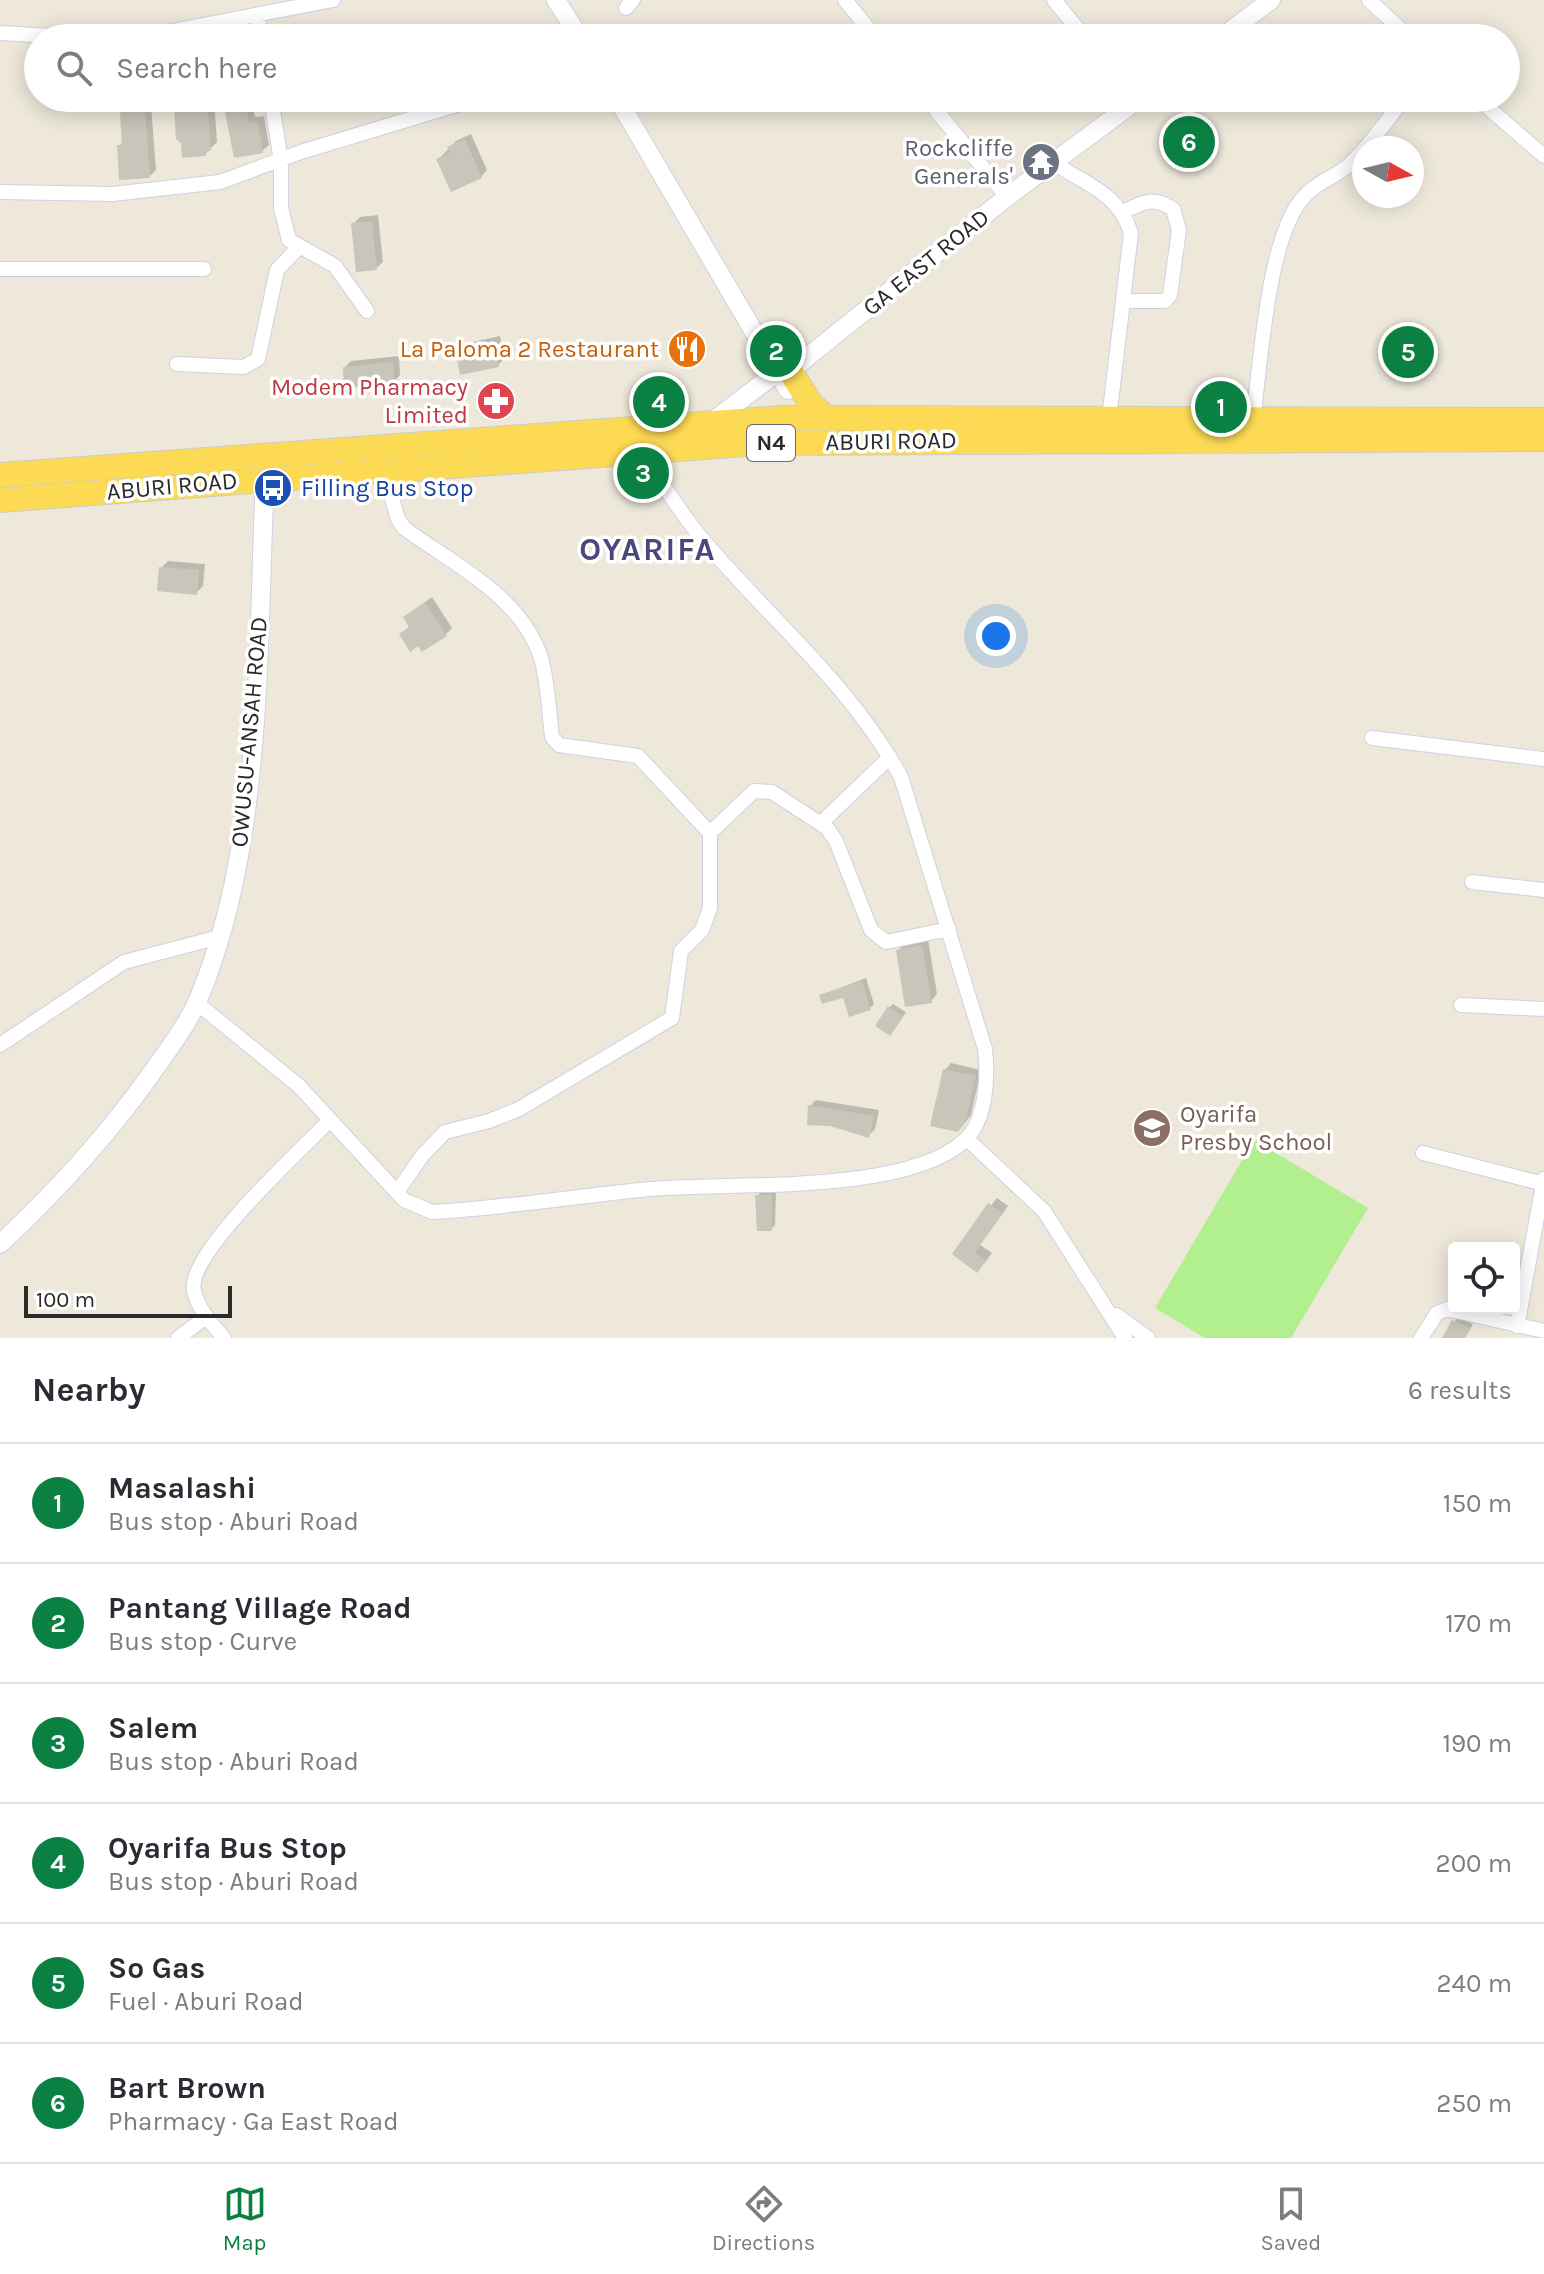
<!DOCTYPE html>
<meta charset="utf-8">
<style>
:root{--surface:#fff;--page:#f2f2f3;--text:#2b2b33;--muted:#7c7c81;--line:#e1e1e2;--accent:#0b8043}
body{margin:0;font-family:Karla,sans-serif;background:var(--page);color:var(--text)}
.controls{position:absolute;right:24px;bottom:24px;display:grid;overflow:hidden;border-radius:8px;box-shadow:0 4px 20px #0003}
.controls button{width:72px;height:72px;display:grid;place-items:center;padding:0;border:0;border-bottom:2px solid var(--line);background:var(--surface);color:var(--text);font:40px sans-serif}
.compass{position:absolute;left:1352px;top:136px;width:72px;height:72px;border-radius:50%;background:var(--surface);box-shadow:0 4px 20px #0003;rotate:98deg}
.scale{position:absolute;left:24px;bottom:20px;width:208px;box-sizing:border-box;padding-left:8px;border:4px solid #2a2a2a;border-top:0;font-size:22px;line-height:28px;white-space:nowrap;color:#2a2a2a;-webkit-text-stroke:6px #fff;paint-order:stroke}
.you{position:absolute;left:996px;top:636px;width:28px;height:28px;margin:-20px;border:6px solid #fff;border-radius:50%;background:#1a73e8;box-shadow:0 0 0 12px #1a73e833}
.badge{display:grid;place-items:center;width:52px;height:52px;border-radius:50%;background:var(--accent);color:#fff;font-size:26px;font-weight:700}
.pin{position:absolute;translate:-50% -50%;border:4px solid #fff;box-shadow:0 2px 8px #0006}
.list{margin:0;padding:0;list-style:none}
h2{display:flex;justify-content:space-between;align-items:center;height:104px;margin:0;padding:0 32px;font-size:34px}
h2 small{font-size:26px;font-weight:400;color:var(--muted)}
.list li{display:grid;grid-template-columns:52px 1fr auto;gap:24px;align-items:center;box-sizing:border-box;height:120px;padding:0 32px;border-top:2px solid var(--line)}
.list b{display:block;font-size:30px;white-space:nowrap}
.list p{margin:0;font-size:26px;white-space:nowrap;color:var(--muted)}
.list em{font-size:26px;font-style:normal;color:var(--muted)}
.icon{flex:none;width:44px;height:44px;fill:none;stroke:currentColor;stroke-width:2;stroke-linecap:round;stroke-linejoin:round}
.map{position:relative;flex:none;width:1544px;height:1338px;overflow:hidden}
.search{position:absolute;background:var(--surface);box-shadow:0 4px 20px #0003;left:24px;right:24px;top:24px;height:88px;display:flex;align-items:center;gap:20px;box-sizing:border-box;padding:0 28px;border-radius:44px;color:var(--muted);font-size:30px}
.sheet{height:824px;background:var(--surface)}
nav{display:flex;justify-content:space-around;align-items:center;box-sizing:border-box;height:112px;border-top:2px solid var(--line);background:var(--surface);font-size:22px;color:var(--muted)}
nav a{display:grid;justify-items:center;gap:4px}
nav .on{color:var(--accent)}
.map>svg:first-child{display:block}
.pitch{fill:#b2ef8e}
.shadow{fill:#0003}
.building{fill:#c8c5ba}
.lines{fill:none;stroke-linecap:round;stroke-linejoin:round}
.minor-casing{stroke:#d0d0e3;stroke-width:16}
.tertiary-casing{stroke:#d0d0e3;stroke-width:20}
.trunk-casing{stroke:#ccc;stroke-width:26}
.minor{stroke:#fff;stroke-width:14}
.tertiary{stroke:#fff;stroke-width:18}
.trunk{stroke:#fcda54;stroke-width:24}
.labels{text-anchor:middle;dominant-baseline:central;stroke-width:7;stroke-linejoin:round;paint-order:stroke}
.shield{fill:#fff;stroke:#6a6a6a;stroke-width:2}
.shield-label{font-size:22px;font-weight:bold;fill:#2a2a2a}
.worship-label{font-size:24px;fill:#5b616d;stroke:#fff;text-anchor:end}
.street-label{font-size:24px;fill:#2a2a2a;stroke:#fff}
.food-label{font-size:24px;fill:#c56008;stroke:#fff;text-anchor:end}
.health-label{font-size:24px;fill:#be3a42;stroke:#fff;text-anchor:end}
.transit-label{font-size:24px;fill:#164399;stroke:#fff;text-anchor:start}
.education-label{font-size:24px;fill:#785e54;stroke:#fff;text-anchor:start}
.district-label{font-size:32px;font-weight:bold;letter-spacing:2px;fill:#49477d;stroke:#fff}
</style>
<div class="map">
<svg width="1544" height="1338" viewBox="0 0 1544 1338">
<rect width="100%" height="100%" fill="#ede8da"/>
<path class="pitch" d="M1254,1140L1368,1208L1291,1338H1205L1155,1308Z"/>
<path class="shadow" d="M67,98H91L87,102L67,101Z
M121,98H214L217,142L205,154L176,107L151,105L156,170L150,176L119,146L124,141Z
M252,102L255,117L264,116L269,145L262,151L228,112L234,106Z
M471,134L487,170L481,177L439,159L456,141Z
M378,215L383,262L376,268L353,224L360,217Z
M500,336L505,358L498,365L457,350L464,344Z
M399,356L400,375L394,382L345,367L351,361Z
M168,561L205,564L203,586L196,593L161,568Z
M432,597L452,628L445,635L419,643L401,634L410,626L405,617Z
M928,939L937,994L931,1001L898,951L904,944Z
M866,978L874,1004L870,1008L845,995H822Z
M893,1004L906,1012L894,1030L889,1008Z
M951,1063L981,1070L971,1115L965,1123L945,1070Z
M816,1100L879,1110L875,1129L869,1135L810,1106Z
M761,1192H776L775,1225L771,1229L757,1196Z
M997,1198L1008,1206L980,1245L992,1253L984,1264L954,1254Z
M1458,1317L1473,1324L1465,1338H1444Z"/>
<path class="building" d="M119,98H144L150,178L119,180L117,145H122Z
M168,98H207L211,151H206V156L182,158L181,143L176,139L174,108L169,109Z
M246,108L249,123L257,121L263,153L234,158L225,112Z
M465,139L482,178L451,192L436,159L450,153L447,147Z
M372,221L377,270L356,272L351,223Z
M494,341L499,367L460,375L455,350Z
M393,362L395,384L344,388L343,367Z
M159,567L199,570L197,595L157,591Z
M425,602L447,636L422,652L418,646L410,652L399,634L409,627L403,617Z
M922,945L932,1003L905,1007L896,950Z
M862,981L871,1010L849,1017L843,998L822,1004L819,995Z
M888,1006L903,1017L890,1036L875,1026Z
M943,1069L976,1076L965,1123L958,1132L930,1126Z
M808,1105L874,1116L869,1138L830,1126L807,1125Z
M755,1195H772V1231H757Z
M988,1203L1003,1213L975,1252L986,1261L977,1273L952,1254Z
M1452,1320L1470,1328L1465,1338H1442Z"/>
<g class="lines">
<defs>
<path id="minor" d="M845,0L876,38
M1054,0L1085,38
M1369,0L1410,38
M626,8L633,0
M257,15L261,38
M0,33L87,38
M136,38L333,0
M271,98L281,161V208L289,240L335,266L367,311
M926,98L1007,197
M1477,98L1544,156
M1054,163C1086,185 1118,192 1131,233L1109,419
M0,192L113,194L220,182L301,152L479,98
M1123,212C1143,202 1152,196 1173,209L1179,230L1170,295L1165,301H1124
M0,269H204
M177,364L244,367L258,359L277,270L298,248
M1253,419C1261,361 1267,244 1301,200C1315,182 1335,178 1350,164C1371,145 1387,119 1405,98
M383,469L398,519L404,528C451,563 522,596 541,658C548,682 549,712 552,737L559,745L638,756L707,830L714,829L754,791L772,792L827,828L836,841L871,930L886,942L949,929
M1372,738L1544,759
M821,823L890,757
M1472,882L1544,890
M197,1003L299,1086L404,1200L432,1212C505,1208 577,1196 650,1189C731,1182 904,1195 964,1141C987,1120 988,1077 985,1049L901,777C850,683 766,616 699,535C677,508 659,478 640,450
M1461,1005L1544,1009
M0,1045L124,962L219,937
M967,1139L1044,1211L1125,1338
M1423,1153L1544,1184
M397,1192L422,1156L445,1132L489,1121L519,1109L672,1018L681,951L702,930L710,908V830
M1116,1315L1148,1338
M1517,1326L1544,1179
M178,1338L206,1317
M224,1338C212,1324 198,1309 194,1291C185,1255 303,1148 330,1120
M1421,1338L1437,1313L1447,1309L1544,1331"/>
<path id="tertiary" d="M556,0L580,38
M1221,38L1271,0
M617,98L788,390
M713,421L776,373L790,371L1007,197L1140,98
M0,1244C59,1189 110,1133 156,1067C171,1046 188,1023 198,1000C264,845 257,645 265,478"/>
<path id="trunk" d="M790,371L811,404L827,418
M0,475L782,418L1544,420
M0,500L759,443L1544,439"/>
</defs>
<use href="#minor" class="minor-casing"/>
<use href="#tertiary" class="tertiary-casing"/>
<use href="#trunk" class="trunk-casing"/>
<use href="#minor" class="minor"/>
<use href="#tertiary" class="tertiary"/>
<use href="#trunk" class="trunk"/>
</g>
<defs>
<symbol id="temple-disc" viewBox="-11 -11 22 22"><circle r="9.5" fill="#6b7280" stroke="#fff"/><path d="M0-6L5-2H3V0L6.5 2.5H4V6H1.5V3h-3V6H-4V2.5H-6.5L-3 0V-2H-5Z" fill="#fff"/></symbol>
<symbol id="restaurant-disc" viewBox="-11 -11 22 22"><circle r="9.5" fill="#e8710a" stroke="#fff"/><path d="M-5-6h1v4h1v-4h1v4h1v-4h1v5L-1.5 .5V6h-2V.5L-5-1ZM5-6V6H3V1.5H1.5Q1.5-4 5-6Z" fill="#fff"/></symbol>
<symbol id="pharmacy-disc" viewBox="-11 -11 22 22"><circle r="9.5" fill="#e0444e" stroke="#fff"/><path d="M-2-6h4v4h4v4h-4v4h-4v-4h-4v-4h4Z" fill="#fff"/></symbol>
<symbol id="bus-disc" viewBox="-11 -11 22 22"><circle r="9.5" fill="#1a4fb4" stroke="#fff"/><path d="M-5-6H5V4H4V6H2V4H-2V6H-4V4H-5ZM-3.5-4V0h7V-4ZM-3.5 1.2v1.5H-2V1.2ZM2 1.2v1.5H3.5V1.2Z" fill="#fff"/></symbol>
<symbol id="school-disc" viewBox="-11 -11 22 22"><circle r="9.5" fill="#8d6e63" stroke="#fff"/><path d="M0-5L7-2L0 1L-7-2ZM-4 1L0 2.5L4 1V4Q0 6-4 4Z" fill="#fff"/></symbol>
</defs>
<g fill-rule="evenodd">
<use href="#temple-disc" x="1019" y="140" width="44" height="44"/>
<use href="#restaurant-disc" x="665" y="327" width="44" height="44"/>
<use href="#pharmacy-disc" x="474" y="379" width="44" height="44"/>
<use href="#bus-disc" x="251" y="466" width="44" height="44"/>
<use href="#school-disc" x="1130" y="1106" width="44" height="44"/>
</g>
<g class="labels">
<rect class="shield" x="747" y="425" width="48" height="36" rx="6"/>
<g class="shield-label">
<text x="771" y="443">N4</text>
</g>
<g class="worship-label">
<text x="1013" y="148">Rockcliffe<tspan x="1013" dy="28">Generals'</tspan></text>
</g>
<g class="street-label">
<text transform="translate(926 262) rotate(-39)">GA EAST ROAD</text>
<text transform="translate(891 441) rotate(-1)">ABURI ROAD</text>
<text transform="translate(172 486) rotate(-5)">ABURI ROAD</text>
<text transform="translate(249 732) rotate(-85)">OWUSU-ANSAH ROAD</text>
</g>
<g class="food-label">
<text x="659" y="349">La Paloma 2 Restaurant</text>
</g>
<g class="health-label">
<text x="468" y="387">Modem Pharmacy<tspan x="468" dy="28">Limited</tspan></text>
</g>
<g class="transit-label">
<text x="301" y="488">Filling Bus Stop</text>
</g>
<g class="education-label">
<text x="1180" y="1114">Oyarifa<tspan x="1180" dy="28">Presby School</tspan></text>
</g>
<g class="district-label">
<text x="648" y="549">OYARIFA</text>
</g>
</g>
</svg>
<div class="controls">
<button><svg class="icon" aria-label="locate" viewBox="0 0 24 24"><circle cx="12" cy="12" r="6"/><path d="M12 2v4M12 18v4M2 12h4M18 12h4"/></svg></button>
</div>
<svg class="compass" viewBox="-18 -18 36 36"><path d="M0-13l5 13h-10z" fill="#e53935"/><path d="M0 13l5-13h-10z" fill="#7c7c81"/></svg>
<div class="scale">100 m</div>
<div class="you"></div>
<div class="pin badge" style="left:1221px;top:407px">1</div>
<div class="pin badge" style="left:776px;top:351px">2</div>
<div class="pin badge" style="left:643px;top:473px">3</div>
<div class="pin badge" style="left:659px;top:402px">4</div>
<div class="pin badge" style="left:1408px;top:352px">5</div>
<div class="pin badge" style="left:1189px;top:142px">6</div>
<div class="search"><svg class="icon" aria-label="search" viewBox="0 0 24 24"><circle cx="10" cy="10" r="6"/><path d="M15 15l6 6"/></svg>Search here</div>
</div>
<section class="sheet">
<h2>Nearby<small>6 results</small></h2>
<ul class="list">
<li><span class="badge">1</span><div><b>Masalashi</b><p>Bus stop · Aburi Road</p></div><em>150 m</em></li>
<li><span class="badge">2</span><div><b>Pantang Village Road</b><p>Bus stop · Curve</p></div><em>170 m</em></li>
<li><span class="badge">3</span><div><b>Salem</b><p>Bus stop · Aburi Road</p></div><em>190 m</em></li>
<li><span class="badge">4</span><div><b>Oyarifa Bus Stop</b><p>Bus stop · Aburi Road</p></div><em>200 m</em></li>
<li><span class="badge">5</span><div><b>So Gas</b><p>Fuel · Aburi Road</p></div><em>240 m</em></li>
<li><span class="badge">6</span><div><b>Bart Brown</b><p>Pharmacy · Ga East Road</p></div><em>250 m</em></li>
</ul>
</section>
<nav>
<a class="on"><svg class="icon" aria-label="map" viewBox="0 0 24 24"><path d="M3 6l6-2 6 2 6-2v14l-6 2-6-2-6 2zM9 4v14M15 6v14"/></svg>Map</a>
<a><svg class="icon" aria-label="directions" viewBox="0 0 24 24"><path d="M12 3l9 9-9 9-9-9zM9 14v-3h6M13 9l2 2-2 2"/></svg>Directions</a>
<a><svg class="icon" aria-label="saved" viewBox="0 0 24 24"><path d="M7 4h10v16l-5-4-5 4z"/></svg>Saved</a>
</nav>
